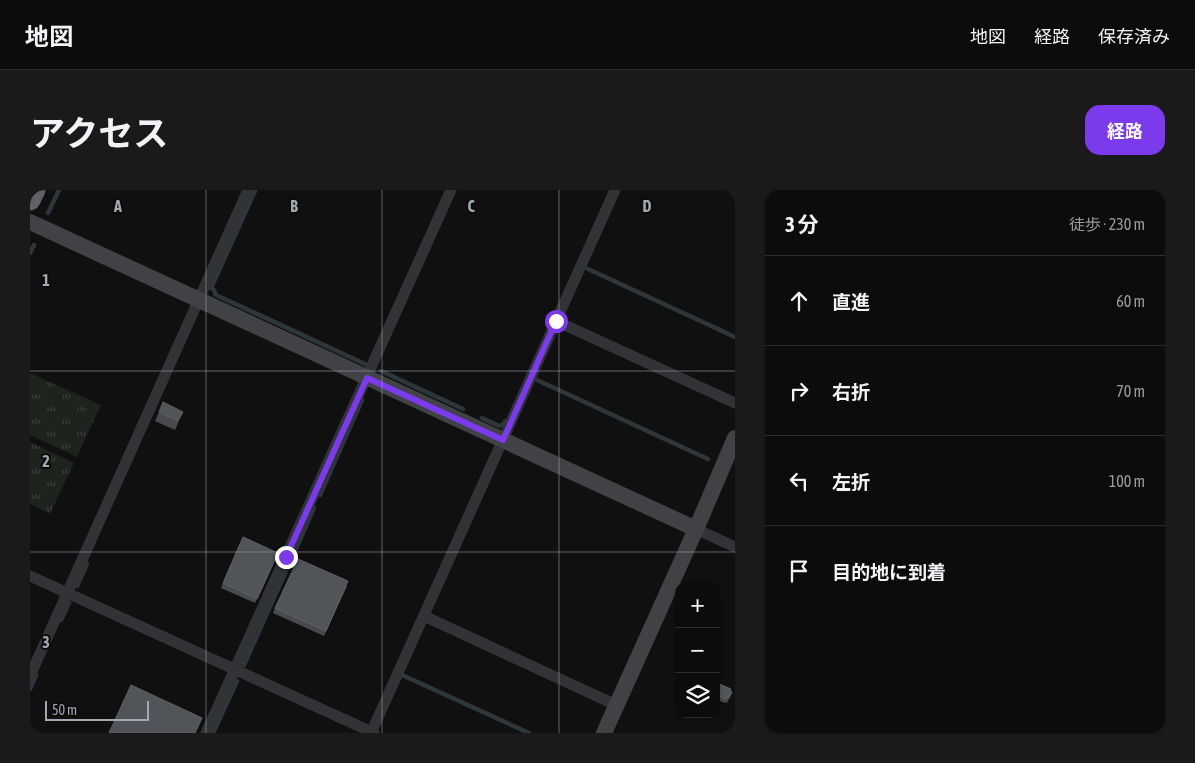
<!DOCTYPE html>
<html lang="ja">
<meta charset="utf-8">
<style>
:root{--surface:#0c0c0d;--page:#1a1a1b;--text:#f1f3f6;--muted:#9a9b9d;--line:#2c2c2e;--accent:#7c3aed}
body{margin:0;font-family:"Asap Condensed","Noto Sans JP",sans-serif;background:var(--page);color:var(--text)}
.controls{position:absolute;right:15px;bottom:15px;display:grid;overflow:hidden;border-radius:10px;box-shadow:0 1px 4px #0004}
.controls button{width:45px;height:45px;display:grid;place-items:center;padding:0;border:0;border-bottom:1px solid var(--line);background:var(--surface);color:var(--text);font:25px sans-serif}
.scale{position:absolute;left:15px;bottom:12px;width:104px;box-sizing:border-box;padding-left:5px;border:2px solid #a2a9b1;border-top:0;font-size:14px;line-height:18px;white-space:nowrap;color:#a2a9b1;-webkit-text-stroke:4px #0b0b0c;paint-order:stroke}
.stop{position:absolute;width:15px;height:15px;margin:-11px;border:4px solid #7c3aed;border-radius:50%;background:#fff}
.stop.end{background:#7c3aed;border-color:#fff;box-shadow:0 1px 5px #0008}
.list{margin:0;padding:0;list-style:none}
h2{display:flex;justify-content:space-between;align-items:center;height:65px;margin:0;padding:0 20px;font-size:21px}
h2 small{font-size:16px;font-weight:400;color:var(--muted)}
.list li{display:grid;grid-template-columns:32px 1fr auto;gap:15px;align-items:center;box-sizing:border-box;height:90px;padding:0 20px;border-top:1px solid var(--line)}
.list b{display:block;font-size:19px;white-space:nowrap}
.list em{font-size:16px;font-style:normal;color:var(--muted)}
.icon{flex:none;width:28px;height:28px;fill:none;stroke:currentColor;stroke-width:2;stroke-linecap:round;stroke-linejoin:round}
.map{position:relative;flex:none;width:705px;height:543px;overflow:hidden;border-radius:15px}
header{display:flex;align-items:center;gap:30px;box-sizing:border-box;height:70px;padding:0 25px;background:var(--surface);border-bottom:1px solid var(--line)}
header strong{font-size:24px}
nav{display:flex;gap:28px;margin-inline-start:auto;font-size:18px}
.intro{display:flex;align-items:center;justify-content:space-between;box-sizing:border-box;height:120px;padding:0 30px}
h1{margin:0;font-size:35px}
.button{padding:12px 22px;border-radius:15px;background:var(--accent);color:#fff;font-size:18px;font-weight:700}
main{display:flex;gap:30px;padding:0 30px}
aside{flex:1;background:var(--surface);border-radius:15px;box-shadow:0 1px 4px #0004}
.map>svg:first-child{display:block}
.grass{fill:url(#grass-tufts)}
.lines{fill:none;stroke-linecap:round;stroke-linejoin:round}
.stream{stroke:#2d363a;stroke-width:4.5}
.street{stroke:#313336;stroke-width:11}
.secondary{stroke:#404246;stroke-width:16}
.highway{stroke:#5e6266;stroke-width:21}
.wall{fill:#484a4e}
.building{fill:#515459;stroke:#5e6267}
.route{stroke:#7c3aed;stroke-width:6}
.grid{fill:none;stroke:#a2a9b1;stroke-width:1;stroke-opacity:0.55}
.grid-label{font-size:16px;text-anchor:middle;font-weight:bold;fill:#a2a9b1;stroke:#0b0b0c;stroke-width:4;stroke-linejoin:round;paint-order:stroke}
</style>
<header>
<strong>地図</strong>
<nav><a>地図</a><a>経路</a><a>保存済み</a></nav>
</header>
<div class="intro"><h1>アクセス</h1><a class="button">経路</a></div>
<main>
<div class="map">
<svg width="705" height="543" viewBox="0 0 705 543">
<defs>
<pattern id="grass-tufts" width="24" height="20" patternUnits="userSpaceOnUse" patternTransform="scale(1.25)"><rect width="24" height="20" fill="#1d231d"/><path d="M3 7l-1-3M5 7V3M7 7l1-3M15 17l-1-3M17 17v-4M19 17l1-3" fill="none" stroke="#3b403b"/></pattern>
</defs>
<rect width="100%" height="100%" fill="#101011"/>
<path class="grass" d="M0,183L71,215L47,267L0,245Z
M0,252L44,273L20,324L0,314Z"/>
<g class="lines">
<path class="stream" d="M225,1L181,98L184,100L186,105L335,174
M18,23L29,0
M0,63L4,55
M558,79L705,147
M351,181L433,219
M507,190L678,269
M452,228L469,236L474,234L475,231
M290,305L332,210
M47,396L57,374
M31,430L39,413
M214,475L284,318
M372,485L499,543
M0,499L6,485
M183,543L207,491"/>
<path class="street" d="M526,131L705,213
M666,339L705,357
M0,386L344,543
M394,426L586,515
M0,486L218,0
M176,543L421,0
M341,543L585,0"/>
<path class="secondary" d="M0,32L666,339
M574,543L666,339L705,248"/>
<path class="highway" d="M0,10L5,0"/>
</g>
<path class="wall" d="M129,222L149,231L145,240L125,231Z
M246,367L225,413L191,398L193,393Z
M317,396L294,446L243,423L245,418Z
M686,495L702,502L697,513L695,512V513L688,510V508L686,507Z"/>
<path class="building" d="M133,212L153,222L148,231L129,222Z
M213,347L248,363L227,409L193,393Z
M268,369L318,391L296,441L245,418Z
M687,493L701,499L700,501L702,502L699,508L697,507L696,509L689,506L690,503L686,501Z
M101,495L172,528L165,543H79Z"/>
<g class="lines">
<path class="route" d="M256,367L337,188L473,250L526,131"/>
</g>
<path class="grid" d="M176,0V543M352,0V543M529,0V543M0,181H705M0,362H705"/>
<g class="grid-label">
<text x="88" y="22">A</text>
<text x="264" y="22">B</text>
<text x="441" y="22">C</text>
<text x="617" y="22">D</text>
<text x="16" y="96">1</text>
<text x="16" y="277">2</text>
<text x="16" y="458">3</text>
</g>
</svg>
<div class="controls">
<button>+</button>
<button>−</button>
<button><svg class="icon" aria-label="layers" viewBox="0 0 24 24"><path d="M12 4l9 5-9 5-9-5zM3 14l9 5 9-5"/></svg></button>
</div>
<div class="scale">50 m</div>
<div class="stop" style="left:526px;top:131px"></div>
<div class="stop end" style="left:256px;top:367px"></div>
</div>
<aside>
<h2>3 分<small>徒歩 · 230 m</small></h2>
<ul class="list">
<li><svg class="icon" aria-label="ahead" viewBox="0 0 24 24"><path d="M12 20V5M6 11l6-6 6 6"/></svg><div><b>直進</b></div><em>60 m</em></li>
<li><svg class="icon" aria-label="right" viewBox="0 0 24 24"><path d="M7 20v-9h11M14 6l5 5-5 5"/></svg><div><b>右折</b></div><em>70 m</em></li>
<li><svg class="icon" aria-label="left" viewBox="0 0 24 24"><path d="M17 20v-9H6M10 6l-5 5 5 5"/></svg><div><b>左折</b></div><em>100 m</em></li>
<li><svg class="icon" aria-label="arrive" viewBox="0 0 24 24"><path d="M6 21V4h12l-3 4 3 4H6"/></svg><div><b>目的地に到着</b></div></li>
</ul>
</aside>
</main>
